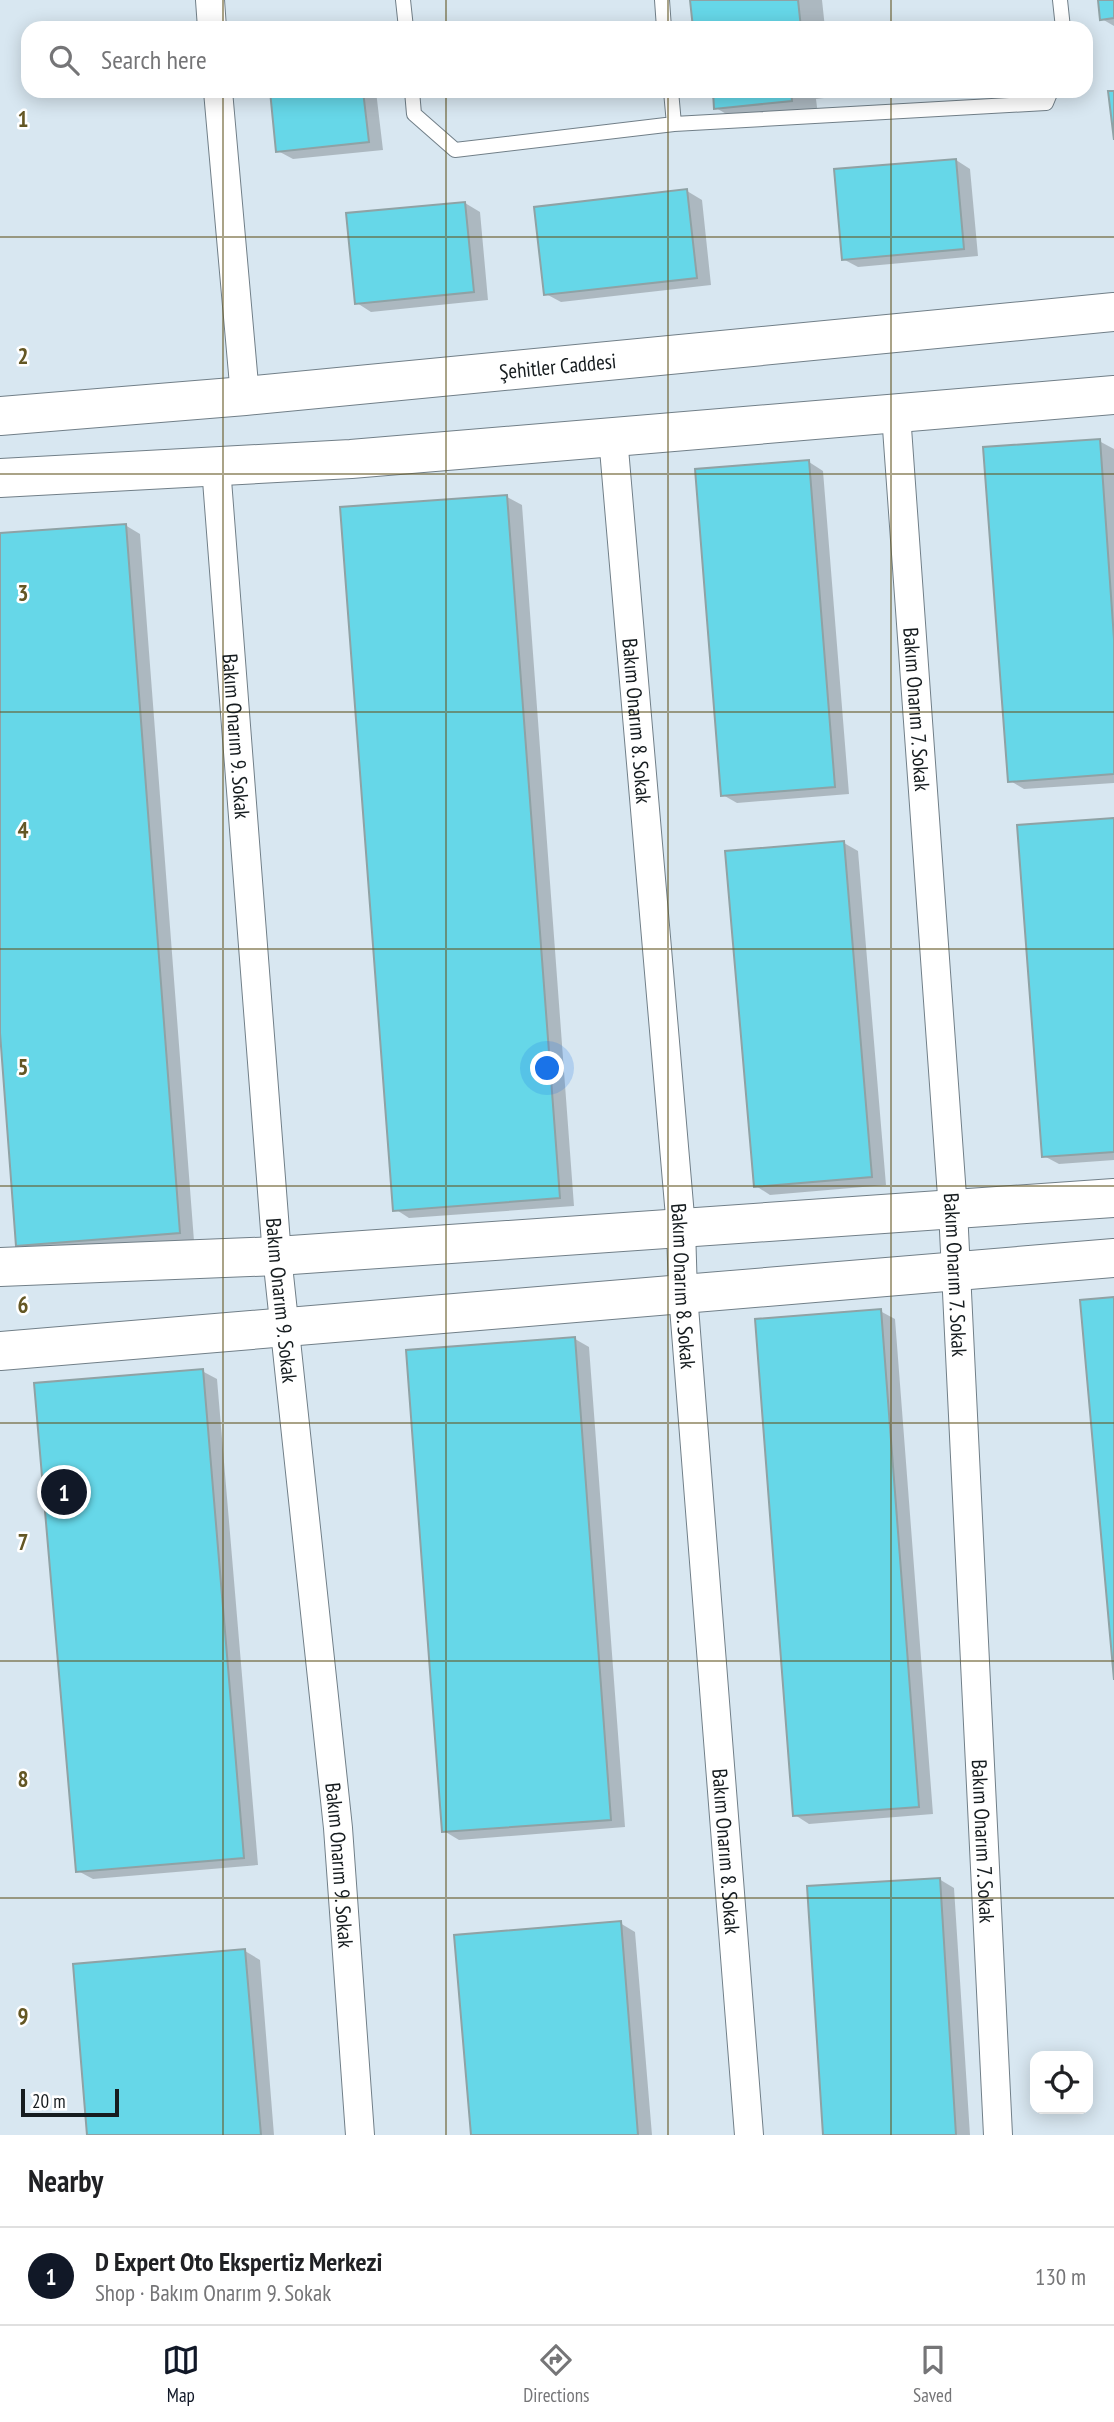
<!DOCTYPE html>
<meta charset="utf-8">
<style>
:root{--surface:#fff;--page:#f2f2f2;--text:#202124;--muted:#757577;--line:#e0e0e0;--accent:#111827}
body{margin:0;font-family:"PT Sans Narrow",sans-serif;background:var(--page);color:var(--text)}
.controls{position:absolute;right:21px;bottom:21px;display:grid;overflow:hidden;border-radius:14px;box-shadow:0 4px 18px #0003}
.controls button{width:63px;height:63px;display:grid;place-items:center;padding:0;border:0;border-bottom:2px solid var(--line);background:var(--surface);color:var(--text);font:35px sans-serif}
.scale{position:absolute;left:21px;bottom:18px;width:98px;box-sizing:border-box;padding-left:7px;border:4px solid #161c1f;border-top:0;font-size:19px;line-height:24px;white-space:nowrap;color:#161c1f;-webkit-text-stroke:5px #fff;paint-order:stroke}
.you{position:absolute;left:548px;top:1069px;width:24px;height:24px;margin:-18px;border:5px solid #fff;border-radius:50%;background:#1a73e8;box-shadow:0 0 0 10px #1a73e833}
.badge{display:grid;place-items:center;width:46px;height:46px;border-radius:50%;background:var(--accent);color:#fff;font-size:23px;font-weight:700}
.pin{position:absolute;translate:-50% -50%;border:4px solid #fff;box-shadow:0 2px 7px #0006}
.list{margin:0;padding:0;list-style:none}
h2{display:flex;justify-content:space-between;align-items:center;height:91px;margin:0;padding:0 28px;font-size:30px}
h2 small{font-size:23px;font-weight:400;color:var(--muted)}
.list li{display:grid;grid-template-columns:46px 1fr auto;gap:21px;align-items:center;box-sizing:border-box;height:98px;padding:0 28px;border-top:2px solid var(--line)}
.list b{display:block;font-size:26px;white-space:nowrap}
.list p{margin:0;font-size:23px;white-space:nowrap;color:var(--muted)}
.list em{font-size:23px;font-style:normal;color:var(--muted)}
.icon{flex:none;width:38px;height:38px;fill:none;stroke:currentColor;stroke-width:2;stroke-linecap:round;stroke-linejoin:round}
.map{position:relative;flex:none;width:1114px;height:2135px;overflow:hidden}
.search{position:absolute;background:var(--surface);box-shadow:0 4px 18px #0003;left:21px;right:21px;top:21px;height:77px;display:flex;align-items:center;gap:18px;box-sizing:border-box;padding:0 24px;border-radius:21px;color:var(--muted);font-size:26px}
.sheet{height:189px;background:var(--surface)}
nav{display:flex;justify-content:space-around;align-items:center;box-sizing:border-box;height:98px;border-top:2px solid var(--line);background:var(--surface);font-size:19px;color:var(--muted)}
nav a{display:grid;justify-items:center;gap:4px}
nav .on{color:var(--accent)}
.map>svg:first-child{display:block}
.shadow{fill:#0003}
.building{fill:#66d7e8;stroke:#8fa2a5;stroke-width:2}
.lines{fill:none;stroke-linecap:round;stroke-linejoin:round}
.lane-casing{stroke:#717f88;stroke-width:16}
.street-casing{stroke:#717f88;stroke-width:30}
.secondary-casing{stroke:#717f88;stroke-width:40}
.lane{stroke:#fff;stroke-width:14}
.street{stroke:#fff;stroke-width:28}
.secondary{stroke:#fff;stroke-width:38}
.grid{fill:none;stroke:#645724;stroke-width:2;stroke-opacity:0.55}
.labels{text-anchor:middle;dominant-baseline:central;stroke-width:5;stroke-linejoin:round;paint-order:stroke}
.street-label{font-size:21px;fill:#161c1f;stroke:#fff}
.grid-label{font-size:23px;text-anchor:middle;font-weight:bold;fill:#645724;stroke:#fff;stroke-width:5;stroke-linejoin:round;paint-order:stroke}
</style>
<div class="map">
<svg width="1114" height="2135" viewBox="0 0 1114 2135">
<rect width="100%" height="100%" fill="#d8e7f1"/>
<path class="shadow" d="M691,0H822L825,28H695Z
M1100,0H1114V26L1102,19Z
M272,91H376L383,150L293,159L278,151Z
M701,91H832V97L816,99L818,115L742,123L716,108L715,100Z
M956,160L970,169L978,256L858,267L843,259Z
M687,191L702,200L711,285L561,302L546,294Z
M465,203L480,212L488,300L371,312L357,303Z
M1099,441L1114,449V783L1024,789L1009,780Z
M809,462L823,471L849,794L737,803L723,795Z
M507,497L522,505L574,1206L409,1218L395,1209Z
M125,525L140,534L194,1241L33,1253L18,1244L0,1011V535Z
M1114,819V1160L1059,1164L1044,1156Z
M844,843L858,851L886,1185L770,1195L756,1186Z
M880,1311L895,1319L933,1814L809,1824L795,1815Z
M575,1339L589,1347L625,1827L459,1840L444,1831Z
M202,1371L217,1379L258,1865L93,1879L78,1871Z
M939,1879L954,1888L970,2135H825Z
M620,1923L635,1932L652,2135H473Z
M245,1951L260,1960L274,2135H89Z"/>
<path class="building" d="M690,0H798L801,28H693Z
M1098,0H1114V18L1100,20Z
M270,91H363L369,142L276,152Z
M699,91H791L792,101L714,109L713,91Z
M1108,91H1114V140Z
M956,159L964,249L842,260L834,169Z
M687,189L697,278L544,295L534,207Z
M465,202L474,292L355,304L346,213Z
M1100,439L1114,639V774L1008,782L983,447Z
M809,460L835,787L721,796L695,469Z
M507,495L560,1198L393,1211L340,507Z
M126,524L180,1233L16,1246L0,1033V533Z
M1114,818V1152L1042,1157L1017,825Z
M844,841L872,1177L754,1187L725,851Z
M1114,1297V1680L1080,1300Z
M881,1309L919,1807L793,1816L755,1319Z
M575,1337L611,1820L442,1832L406,1350Z
M203,1369L244,1858L76,1872L34,1383Z
M940,1878L956,2135H823L807,1886Z
M621,1921L638,2135H471L454,1935Z
M245,1949L261,2135H87L73,1964Z"/>
<g class="lines">
<defs>
<path id="lane" d="M403,0L406,28
M662,0L664,28
M1060,0L1063,28
M412,91L414,114L455,150L674,124L1046,103L1051,91
M671,91L674,124"/>
<g id="street">
<path d="M210,0L212,28"/>
<path d="M218,91L245,396"/>
<path id="s1" d="M896,414L953,1210L998,2135"/>
<path id="s2" d="M613,437L681,1228L683,1294L749,2135"/>
<path id="s3" d="M216,467L277,1256L338,1828L360,2135"/>
</g>
<g id="secondary">
<path id="s4" d="M0,416L245,396L1114,312"/>
<path d="M0,478L351,459L1114,395"/>
<path d="M0,1267L277,1256L1114,1198"/>
<path d="M0,1351L1114,1258"/>
</g>
</defs>
<use href="#lane" class="lane-casing"/>
<use href="#street" class="street-casing"/>
<use href="#secondary" class="secondary-casing"/>
<use href="#lane" class="lane"/>
<use href="#street" class="street"/>
<use href="#secondary" class="secondary"/>
</g>
<path class="grid" d="M223,0V28M446,0V28M668,0V28M891,0V28M223,91V2135M446,91V2135M668,91V2135M891,91V2135M0,237H1114M0,474H1114M0,712H1114M0,949H1114M0,1186H1114M0,1423H1114M0,1661H1114M0,1898H1114"/>
<g class="labels">
<g class="street-label">
<text stroke="none"><textPath href="#s4" startOffset="560">Şehitler Caddesi</textPath></text>
<text stroke="none"><textPath href="#s1" startOffset="296">Bakım Onarım 7. Sokak</textPath></text>
<text stroke="none"><textPath href="#s2" startOffset="285">Bakım Onarım 8. Sokak</textPath></text>
<text stroke="none"><textPath href="#s3" startOffset="270">Bakım Onarım 9. Sokak</textPath></text>
<text stroke="none"><textPath href="#s1" startOffset="863">Bakım Onarım 7. Sokak</textPath></text>
<text stroke="none"><textPath href="#s2" startOffset="852">Bakım Onarım 8. Sokak</textPath></text>
<text stroke="none"><textPath href="#s3" startOffset="836">Bakım Onarım 9. Sokak</textPath></text>
<text stroke="none"><textPath href="#s1" startOffset="1430">Bakım Onarım 7. Sokak</textPath></text>
<text stroke="none"><textPath href="#s2" startOffset="1419">Bakım Onarım 8. Sokak</textPath></text>
<text stroke="none"><textPath href="#s3" startOffset="1404">Bakım Onarım 9. Sokak</textPath></text>
</g>
</g>
<g class="grid-label">
<text x="23" y="127">1</text>
<text x="23" y="364">2</text>
<text x="23" y="601">3</text>
<text x="23" y="838">4</text>
<text x="23" y="1075">5</text>
<text x="23" y="1313">6</text>
<text x="23" y="1550">7</text>
<text x="23" y="1787">8</text>
<text x="23" y="2024">9</text>
</g>
</svg>
<div class="controls">
<button><svg class="icon" aria-label="locate" viewBox="0 0 24 24"><circle cx="12" cy="12" r="6"/><path d="M12 2v4M12 18v4M2 12h4M18 12h4"/></svg></button>
</div>
<div class="scale">20 m</div>
<div class="you"></div>
<div class="pin badge" style="left:64px;top:1492px">1</div>
<div class="search"><svg class="icon" aria-label="search" viewBox="0 0 24 24"><circle cx="10" cy="10" r="6"/><path d="M15 15l6 6"/></svg>Search here</div>
</div>
<section class="sheet">
<h2>Nearby<small></small></h2>
<ul class="list">
<li><span class="badge">1</span><div><b>D Expert Oto Ekspertiz Merkezi</b><p>Shop · Bakım Onarım 9. Sokak</p></div><em>130 m</em></li>
</ul>
</section>
<nav>
<a class="on"><svg class="icon" aria-label="map" viewBox="0 0 24 24"><path d="M3 6l6-2 6 2 6-2v14l-6 2-6-2-6 2zM9 4v14M15 6v14"/></svg>Map</a>
<a><svg class="icon" aria-label="directions" viewBox="0 0 24 24"><path d="M12 3l9 9-9 9-9-9zM9 14v-3h6M13 9l2 2-2 2"/></svg>Directions</a>
<a><svg class="icon" aria-label="saved" viewBox="0 0 24 24"><path d="M7 4h10v16l-5-4-5 4z"/></svg>Saved</a>
</nav>
